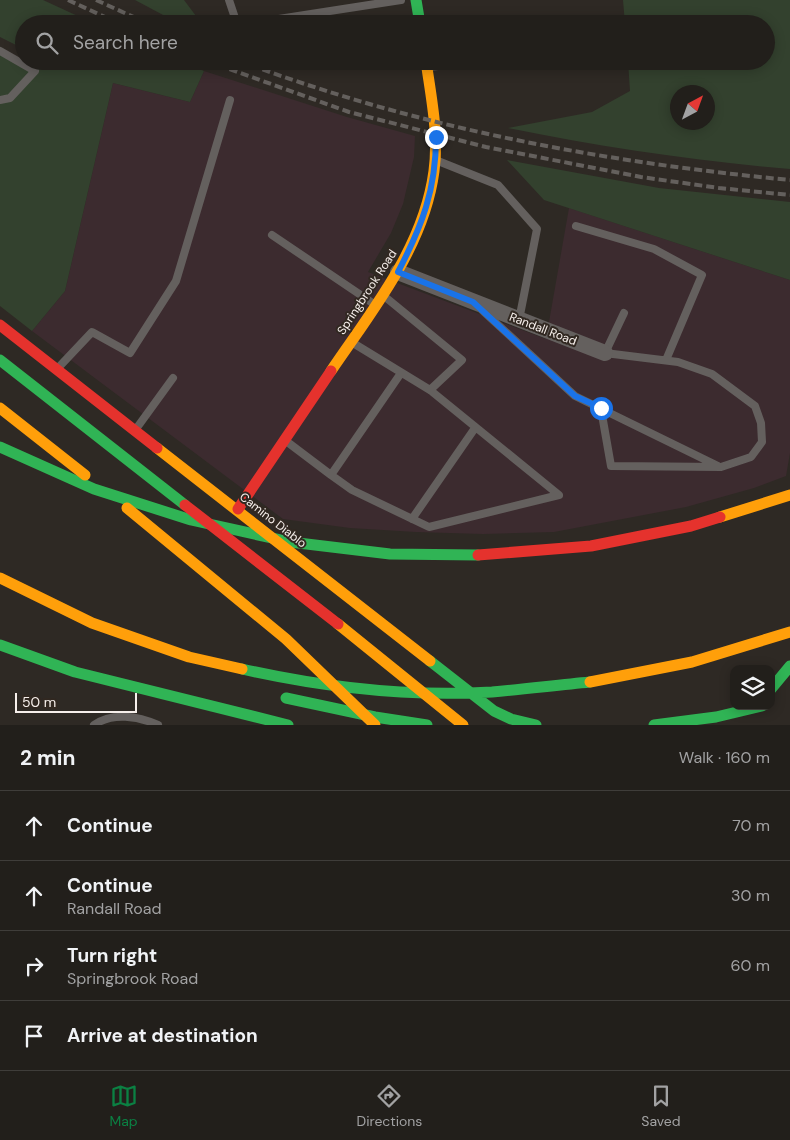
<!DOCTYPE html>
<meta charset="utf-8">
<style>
:root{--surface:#221f1b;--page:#2a2724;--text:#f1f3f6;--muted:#a2a2a3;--line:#3f3d3a;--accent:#0b8043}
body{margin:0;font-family:"DM Sans",sans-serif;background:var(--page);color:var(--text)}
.controls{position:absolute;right:15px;bottom:15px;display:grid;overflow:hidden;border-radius:10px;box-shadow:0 2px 12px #0003}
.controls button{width:45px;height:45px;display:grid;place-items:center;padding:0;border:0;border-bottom:1px solid var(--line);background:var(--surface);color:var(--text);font:25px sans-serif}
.compass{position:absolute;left:670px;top:85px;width:45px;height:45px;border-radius:50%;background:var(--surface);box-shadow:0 2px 12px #0003;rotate:41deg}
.scale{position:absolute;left:15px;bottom:12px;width:122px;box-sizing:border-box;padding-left:5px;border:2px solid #f6efeb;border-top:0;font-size:14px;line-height:18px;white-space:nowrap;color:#f6efeb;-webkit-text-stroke:4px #312821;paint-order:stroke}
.stop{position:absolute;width:15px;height:15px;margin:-11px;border:4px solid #1a73e8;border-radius:50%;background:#fff}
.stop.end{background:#1a73e8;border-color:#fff;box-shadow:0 1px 5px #0008}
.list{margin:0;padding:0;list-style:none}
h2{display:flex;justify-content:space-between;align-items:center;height:65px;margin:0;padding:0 20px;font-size:21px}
h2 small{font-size:16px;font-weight:400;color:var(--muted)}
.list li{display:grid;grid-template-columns:32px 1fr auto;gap:15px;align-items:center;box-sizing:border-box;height:70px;padding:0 20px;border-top:1px solid var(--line)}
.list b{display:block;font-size:19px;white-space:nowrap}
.list p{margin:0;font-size:16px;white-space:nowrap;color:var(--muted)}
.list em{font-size:16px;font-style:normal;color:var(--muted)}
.icon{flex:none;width:28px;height:28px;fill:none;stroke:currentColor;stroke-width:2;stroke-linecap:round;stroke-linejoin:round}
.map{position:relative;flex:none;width:790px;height:725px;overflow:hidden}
.search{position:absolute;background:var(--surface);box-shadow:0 2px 12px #0003;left:15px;right:15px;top:15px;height:55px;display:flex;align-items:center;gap:12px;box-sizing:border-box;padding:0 18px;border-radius:28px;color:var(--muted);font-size:19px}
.sheet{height:345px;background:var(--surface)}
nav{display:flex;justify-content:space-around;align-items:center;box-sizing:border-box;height:70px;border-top:1px solid var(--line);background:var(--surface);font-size:14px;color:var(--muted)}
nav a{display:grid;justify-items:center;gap:2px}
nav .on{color:var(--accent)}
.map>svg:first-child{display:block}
.commercial{fill:#3c2b2f}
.green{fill:#33412e;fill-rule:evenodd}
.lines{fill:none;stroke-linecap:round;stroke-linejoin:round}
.lane{stroke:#64605e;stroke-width:8}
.street{stroke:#64605e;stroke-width:16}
.fast{stroke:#30b455;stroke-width:11}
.slow{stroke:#ff9f0a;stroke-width:11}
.jam{stroke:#e5322d;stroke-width:11}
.rail{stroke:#64605d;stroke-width:4;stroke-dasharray:8 4;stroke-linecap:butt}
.route{stroke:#1a73e8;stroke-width:6}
.labels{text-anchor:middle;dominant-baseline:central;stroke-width:4;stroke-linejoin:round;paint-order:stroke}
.street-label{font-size:12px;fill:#f6efeb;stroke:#312821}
</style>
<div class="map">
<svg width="790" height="725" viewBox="0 0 790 725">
<rect width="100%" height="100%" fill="#2e2924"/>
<path class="commercial" d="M204,71L347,117L415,136L414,157L403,204L391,233L368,272L546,339L569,208L790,280V453L786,476L754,488L686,507L554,532L483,534L416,532L350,528L283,519L32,331L65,291L113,83L190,102Z"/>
<path class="green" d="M0,0H43L95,24H24V53L18,46L0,37Z
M135,0H184L202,24H180Z
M623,0H790V169C695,161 602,147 508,128L592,112L630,91L628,61H766V24H625ZM678,92H708V122H678Z
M0,54L24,61H181L204,71L190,102L113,83L65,291L32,331L0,306Z
M507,160L659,188L790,202V280L544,200Z"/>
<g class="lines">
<path class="lane" d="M229,0L237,24
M246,24L401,0
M582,24L583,22
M0,51L35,71L10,98L0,100
M429,67L482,61
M438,161L498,185L537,229L519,320
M576,226L654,249L702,275L666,360
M272,235L374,304
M384,296L462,360L430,390
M482,310L575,396L718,466
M58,368L92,332L130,353L176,281L230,100
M601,409L611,466L721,467L751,457L762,442L761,423L755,406L712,374L678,362L605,353L624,313
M136,429L173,378
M286,441L331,475L401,373
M331,475L352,490L429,527L559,495L430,390L353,343
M412,519L475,428
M94,725C112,712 138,716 158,725"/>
<path class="street" d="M398,272L605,353"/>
<path class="fast" d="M416,0L420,24
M0,360L185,505
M0,447L94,489L191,520L290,542L390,554L478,555
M0,645L75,672L288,725
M430,661L494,711L511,719L536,725
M242,669C322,687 409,697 492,692C525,689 558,685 590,682
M771,689L790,666
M286,698L375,717L427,725
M654,725L716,717L762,706"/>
<path class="slow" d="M331,371C373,309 424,247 434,171C439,134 431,97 426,61
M0,408L85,475
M157,448L430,661
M127,508L286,639L375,725
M720,517L790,495
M0,578L92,623L189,657L242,669
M338,624L463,725
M590,682L692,662L790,632"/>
<path class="jam" d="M0,325L157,448
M185,505L338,624
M238,509L331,371
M478,555L591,546L691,526L720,517"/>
<path class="rail" d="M68,0L120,24
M96,0L149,24
M207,61L349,112L486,147L641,177L719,188L790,195
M240,61C417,128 602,162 790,180"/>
</g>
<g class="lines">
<path class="route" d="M436,137C436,190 422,226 398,272L473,302L575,396L601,408"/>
</g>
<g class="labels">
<g class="street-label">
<text transform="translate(367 292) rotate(-57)">Springbrook Road</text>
<text transform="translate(543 329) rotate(21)">Randall Road</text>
<text transform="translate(273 520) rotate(38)">Camino Diablo</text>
</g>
</g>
</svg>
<div class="controls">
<button><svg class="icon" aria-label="layers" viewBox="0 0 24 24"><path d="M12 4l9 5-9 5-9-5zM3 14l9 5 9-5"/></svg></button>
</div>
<svg class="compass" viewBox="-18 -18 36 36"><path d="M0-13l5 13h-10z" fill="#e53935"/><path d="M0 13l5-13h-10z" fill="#a2a2a3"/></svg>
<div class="scale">50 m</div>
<div class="stop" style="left:601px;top:408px"></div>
<div class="stop end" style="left:436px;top:137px"></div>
<div class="search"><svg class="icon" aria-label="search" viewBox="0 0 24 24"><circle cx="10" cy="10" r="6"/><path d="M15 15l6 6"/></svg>Search here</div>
</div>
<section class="sheet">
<h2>2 min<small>Walk · 160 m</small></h2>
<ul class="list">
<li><svg class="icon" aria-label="ahead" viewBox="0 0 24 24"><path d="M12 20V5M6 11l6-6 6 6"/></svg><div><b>Continue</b></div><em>70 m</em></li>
<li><svg class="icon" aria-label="ahead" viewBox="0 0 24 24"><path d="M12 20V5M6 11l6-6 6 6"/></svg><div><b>Continue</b><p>Randall Road</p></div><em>30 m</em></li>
<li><svg class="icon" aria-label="right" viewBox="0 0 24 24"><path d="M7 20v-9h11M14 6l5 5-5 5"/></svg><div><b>Turn right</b><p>Springbrook Road</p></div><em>60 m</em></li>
<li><svg class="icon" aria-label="arrive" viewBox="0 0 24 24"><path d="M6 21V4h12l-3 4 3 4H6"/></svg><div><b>Arrive at destination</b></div></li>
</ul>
</section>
<nav>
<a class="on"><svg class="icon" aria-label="map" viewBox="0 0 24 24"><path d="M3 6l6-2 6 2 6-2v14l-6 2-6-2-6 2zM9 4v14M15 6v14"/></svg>Map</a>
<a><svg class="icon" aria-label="directions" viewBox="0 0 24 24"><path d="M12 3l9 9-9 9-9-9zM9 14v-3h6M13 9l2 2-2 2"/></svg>Directions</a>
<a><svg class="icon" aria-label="saved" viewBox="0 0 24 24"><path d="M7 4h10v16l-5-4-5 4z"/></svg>Saved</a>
</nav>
